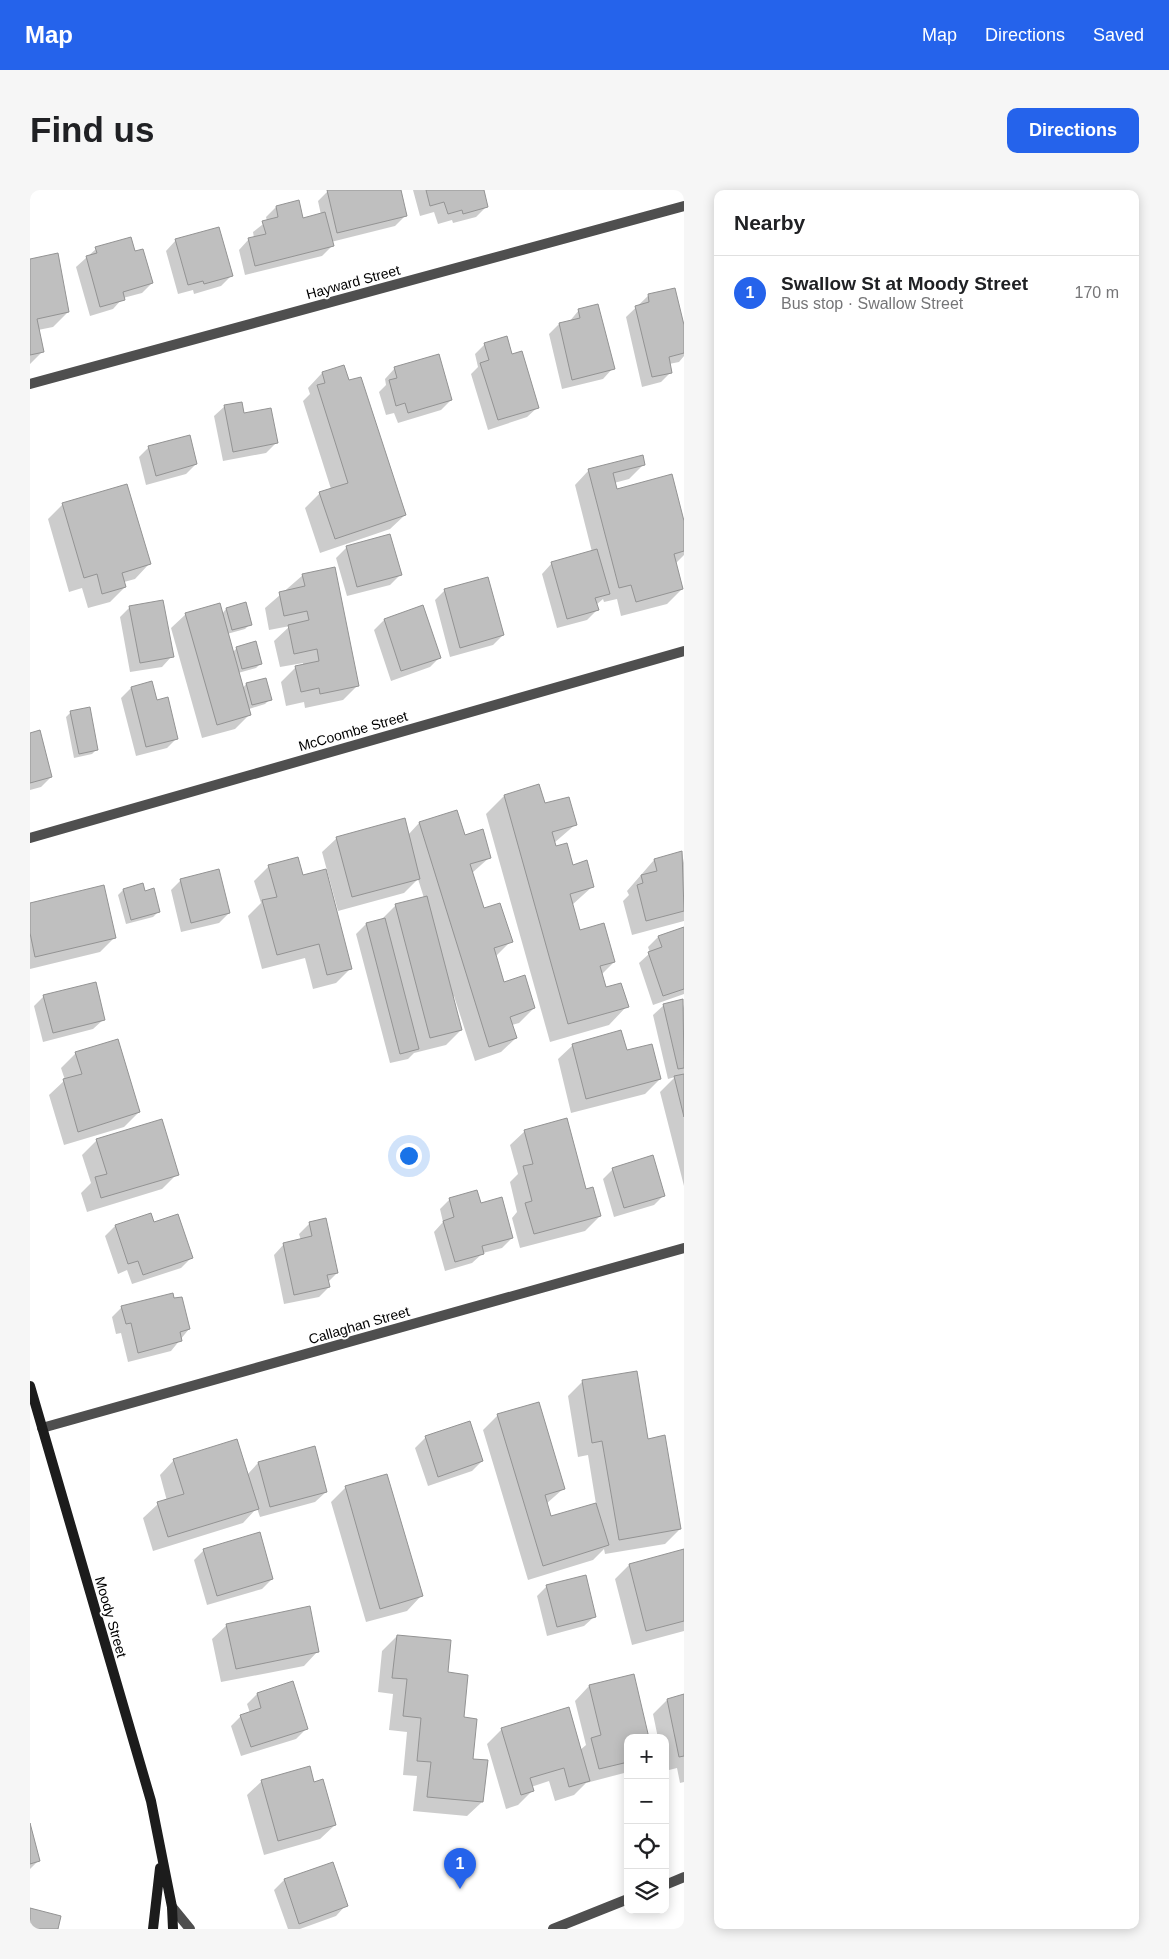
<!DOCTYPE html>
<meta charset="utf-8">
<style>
:root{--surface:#fff;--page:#f6f6f6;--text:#202124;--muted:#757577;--line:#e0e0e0;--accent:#2563eb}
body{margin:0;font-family:Helvetica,sans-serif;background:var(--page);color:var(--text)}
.controls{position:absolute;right:15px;bottom:15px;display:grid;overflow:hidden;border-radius:10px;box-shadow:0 2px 12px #0003}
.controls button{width:45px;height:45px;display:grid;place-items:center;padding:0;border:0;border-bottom:1px solid var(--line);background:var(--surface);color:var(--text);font:25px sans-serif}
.you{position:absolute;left:378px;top:965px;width:18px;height:18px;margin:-12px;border:4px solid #fff;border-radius:50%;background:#1a73e8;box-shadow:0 0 0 8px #1a73e833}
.badge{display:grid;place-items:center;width:32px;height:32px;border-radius:50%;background:var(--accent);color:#fff;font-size:16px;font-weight:700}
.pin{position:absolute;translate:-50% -41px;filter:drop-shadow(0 1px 2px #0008)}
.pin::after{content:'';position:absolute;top:26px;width:18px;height:15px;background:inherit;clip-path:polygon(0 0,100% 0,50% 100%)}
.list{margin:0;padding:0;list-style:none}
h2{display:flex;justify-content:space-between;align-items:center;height:65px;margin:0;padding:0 20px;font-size:21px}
h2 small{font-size:16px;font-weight:400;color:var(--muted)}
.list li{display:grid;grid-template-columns:32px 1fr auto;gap:15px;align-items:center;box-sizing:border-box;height:75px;padding:0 20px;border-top:1px solid var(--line)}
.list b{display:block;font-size:19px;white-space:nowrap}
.list p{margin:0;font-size:16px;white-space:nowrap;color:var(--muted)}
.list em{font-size:16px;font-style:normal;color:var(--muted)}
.icon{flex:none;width:28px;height:28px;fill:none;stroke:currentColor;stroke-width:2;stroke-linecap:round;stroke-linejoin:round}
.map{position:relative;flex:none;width:654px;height:1739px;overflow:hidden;border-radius:10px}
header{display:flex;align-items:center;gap:30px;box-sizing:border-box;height:70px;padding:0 25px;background:var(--accent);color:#fff}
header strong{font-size:24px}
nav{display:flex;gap:28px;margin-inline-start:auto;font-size:18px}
.intro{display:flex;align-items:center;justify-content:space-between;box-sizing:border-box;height:120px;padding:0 30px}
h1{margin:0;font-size:35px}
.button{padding:12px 22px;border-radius:10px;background:var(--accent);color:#fff;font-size:18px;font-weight:700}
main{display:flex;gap:30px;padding:0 30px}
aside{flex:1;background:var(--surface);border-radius:10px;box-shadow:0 2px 12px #0003}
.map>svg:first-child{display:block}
.shadow{fill:#0003}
.building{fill:#bfbfbf;stroke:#939393}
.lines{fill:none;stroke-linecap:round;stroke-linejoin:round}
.minor{stroke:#4f4f4f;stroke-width:10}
.tertiary{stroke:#4f4f4f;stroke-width:10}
.secondary{stroke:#1c1c1c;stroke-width:10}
.labels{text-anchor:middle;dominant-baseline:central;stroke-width:4;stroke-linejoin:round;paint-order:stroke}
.street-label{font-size:14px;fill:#000;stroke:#fff}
</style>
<header>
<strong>Map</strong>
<nav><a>Map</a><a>Directions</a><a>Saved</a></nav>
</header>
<div class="intro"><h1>Find us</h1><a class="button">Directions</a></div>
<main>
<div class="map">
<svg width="654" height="1739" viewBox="0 0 654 1739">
<rect width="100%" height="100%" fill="#fff"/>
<path class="shadow" d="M302,0H369L375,26L365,36L301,52L302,56L292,66L215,85L209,60L219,49L224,48L223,42L237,31L236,27L246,17L272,29L291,25L288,11L298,1Z
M383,0H452L457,16L446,27L423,33L422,30L408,34L404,22L390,26Z
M146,50L201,86L191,96L164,104L163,100L148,104L136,61Z
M66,59L104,62L122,93L112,103L93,108L83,119L60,126L46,77Z
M0,70L38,122L23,137L8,140L12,162L0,174Z
M619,105L654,141V166L649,172L639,174L641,182L631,192L612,197L596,127Z
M549,120L583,178L573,189L532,199L519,144L529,134L539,132Z
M455,154L481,165L508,217L497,227L458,240L441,184L448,177L445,164Z
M313,176L375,325L360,339L290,363L275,318L290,303L301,299L273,211L280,204L278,198L292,183Z
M365,178L421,210L411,220L368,233L364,223L356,225L349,202L356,195L355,189Z
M195,216L213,224L246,253L236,263L193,271L184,226Z
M119,257L166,274L156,284L116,295L109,267Z
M614,274L599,289L584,293L586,300L654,336V365L645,374L652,399L637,414L591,426L587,409L574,412L573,409L566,415L567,420L557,430L527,438L512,384L522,373L562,362L545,295L559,280Z
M33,314L119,374L105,389L94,392L95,397L80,412L58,418L52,398L39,402L18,329Z
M317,357L370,385L360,395L317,406L306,368Z
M273,385L328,495L313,510L275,518L274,512L256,516L251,492L266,477L273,475V473L250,477L244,451L260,436L239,440L235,418Z
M415,400L473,445L463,455L420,467L405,410Z
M100,417L142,466L132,477L100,482L90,427Z
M196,419L220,434L215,439L197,444L203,462L207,458L231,473L226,478L208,483L213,498L216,494L240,509L235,514L219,519L220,524L205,539L172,548L141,438L156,424H192Z
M354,430L410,467L400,477L361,491L344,440Z
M101,498L126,512L147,548L137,558L106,566L91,508Z
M41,522L67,559L62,564L44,568L36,527Z
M0,544L21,587L11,597L0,600Z
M474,606L514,615L546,634L524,653L525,657L563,696L542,715L549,741L584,772L571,785L575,798L597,816L579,835L520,852L456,624Z
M389,633L434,647L460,667L442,683L453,720L481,751L465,767L473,793L504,818L489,833L482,835L486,848L471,862L445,871L424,806L422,807L431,840L416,855L384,863L378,869L360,873L326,744L336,734L351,730L366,715L394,708L388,689L374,703L308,721L292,662L307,648L378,645Z
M652,663L654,673V731L602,745L593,711L599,705L597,701L624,670Z
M239,676L272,687L320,779L306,793L283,799L275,768L232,779L218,726L231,713L224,691Z
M151,690L199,723L189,733L151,742L141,700Z
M93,700L128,722L123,727L96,734L88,705Z
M0,714L85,747L70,762L0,779Z
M654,738V804L623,815L609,773L620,763L618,757L628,747Z
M14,806L74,829L63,839L13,852L4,816Z
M652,811L654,818V996L630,902L645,887L638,889L623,825L634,815Z
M543,855L596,862L630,889L615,904L541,923L528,869Z
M46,863L109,922L94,937L34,955L19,905L35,890L31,878Z
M495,941L555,1001L570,1026L555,1041L490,1058L482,1028L487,1022L480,992L488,984L480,955Z
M67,950L147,984L132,999L57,1022L51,1003L61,993L52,965Z
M583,979L634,1005L624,1015L584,1027L573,989Z
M420,1009L450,1015L482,1048L472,1058L453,1063L442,1073L415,1081L404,1042L413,1032L410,1019Z
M279,1034L307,1083L298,1092L299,1097L289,1107L254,1114L244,1065L254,1054L271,1050L269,1044Z
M85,1036L161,1068L151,1078L102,1094L97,1080L88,1084L75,1046Z
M92,1117L159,1139L141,1161L98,1172L91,1143L86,1144L82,1127Z
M552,1192L617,1250L650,1339L635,1354L575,1364L574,1359L563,1370L498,1390L453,1240L468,1225L533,1299L516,1314L520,1328L566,1314L558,1265L548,1267L538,1206Z
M440,1232L452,1271L442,1281L398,1296L385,1258L395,1248Z
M284,1258L296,1302L285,1312L230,1327L227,1318L213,1333L123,1361L113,1328L128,1314L137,1311L130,1285L144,1270L217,1285L228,1273Z
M316,1297L391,1406L377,1421L336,1432L301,1312Z
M174,1360L242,1389L232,1399L177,1415L164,1370Z
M654,1360V1441L602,1455L585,1389L599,1375Z
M517,1396L565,1426L554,1436L517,1446L507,1406Z
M197,1435L288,1461L274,1476L191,1492L182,1449Z
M367,1446L417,1484L432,1528L452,1612L437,1626L383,1621L387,1586L373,1585L377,1542L359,1540L363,1504L348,1502L352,1461Z
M603,1485L598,1582L556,1593L544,1605L525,1611L519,1591L501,1597L502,1601L488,1615L476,1619L457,1554L472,1539L550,1560L556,1555L545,1511L559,1496Z
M227,1504L276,1539L266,1549L211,1566L201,1536L211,1526L220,1523L217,1514Z
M654,1506V1592L650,1593L647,1578L635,1581V1548H628L623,1524L637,1510Z
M232,1591L283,1593L305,1635L290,1649L234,1665L217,1605Z
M0,1637L9,1670L0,1679Z
M254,1690L316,1715L306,1726L270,1739H258L244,1700Z"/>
<path class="building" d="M297,0H371L377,26L307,43Z
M396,0H454L458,17L433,24L432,20L418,24L414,12L400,16Z
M269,10L273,28L295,22L304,56L225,76L218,48L236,44L232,31L248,27L246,16Z
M189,37L203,86L174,94L173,91L158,95L145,49Z
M101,47L105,61L113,59L123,93L93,102L95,110L70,117L56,66L67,63L65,57Z
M28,63L39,122L7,129L14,162L0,165V69Z
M645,98L654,135V163L639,167L642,183L622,187L605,116L619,112L618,104Z
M568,114L585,179L542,190L529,133L550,128L548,119Z
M477,146L482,164L492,161L509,218L468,230L450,173L459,170L454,153Z
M409,164L422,210L378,223L375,213L366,216L359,190L367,188L364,177Z
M314,175L319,190L331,187L376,325L305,349L289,302L318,293L287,195L295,193L292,182Z
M212,212L214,223L241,218L248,253L203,262L194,215Z
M160,245L167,274L126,286L118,256Z
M613,265L615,275L583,283L587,299L642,284L654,331V361L644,364L653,399L606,412L601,395L589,398L558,279Z
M97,294L121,374L92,383L96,397L72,404L67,384L54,388L32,313Z
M360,344L372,385L327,397L316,356Z
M567,359L580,404L565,408L569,420L537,429L521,372Z
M305,377L329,496L290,504L289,498L271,502L265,476L289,471L287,459L264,464L258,435L279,430L277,421L254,426L249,402L275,396L272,384Z
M458,387L474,445L430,458L414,399Z
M133,410L144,467L110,473L99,416Z
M216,412L222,435L202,440L196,418Z
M190,413L221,525L187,535L155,423Z
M393,415L411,468L371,481L354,429Z
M226,451L232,474L212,479L206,457Z
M236,488L242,510L222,515L216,493Z
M122,491L127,510L138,507L148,549L116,557L101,497Z
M60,517L68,560L49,564L40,521Z
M10,540L22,587L0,593V543Z
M509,594L515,613L539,607L547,635L522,642L526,656L537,653L543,675L557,670L564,697L540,704L550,740L574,733L585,772L570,776L576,797L591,793L599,817L538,834L474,605Z
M427,620L435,645L453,639L461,668L440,674L454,718L470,713L483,752L464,758L474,792L495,785L505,818L480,827L487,848L459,857L389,632Z
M375,628L390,689L322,707L306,647Z
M652,661L654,721L616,731L607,695L613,693L611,685L627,681L624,669Z
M268,667L273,685L296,679L322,779L297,785L289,754L247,765L232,710L247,707L238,675Z
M189,679L200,723L161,733L150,689Z
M113,693L115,701L124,698L130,722L101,730L93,699Z
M74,695L86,748L5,767L0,743V713Z
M397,706L432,840L400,848L365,714Z
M355,728L389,859L370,864L336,733Z
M654,737V799L633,806L618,762L632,757L628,746Z
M66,792L75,830L23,843L13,805Z
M653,809L654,878L648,879L633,814Z
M591,840L597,860L622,854L631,889L556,909L542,854Z
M88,849L110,922L48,942L33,889L52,884L45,862Z
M654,884V927L644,886Z
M537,928L556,999L563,997L571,1026L504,1044L495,1013L502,1011L493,976L503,974L494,940Z
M132,929L149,985L71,1008L65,987L77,984L66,949Z
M623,965L635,1006L594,1018L582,978Z
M447,1000L451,1013L472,1007L483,1048L452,1056L454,1064L425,1072L413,1031L424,1027L419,1008Z
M121,1023L124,1032L148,1024L163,1068L113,1085L108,1071L98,1074L85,1035Z
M296,1028L308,1083L297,1085L300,1097L264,1105L253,1053L282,1046L279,1032Z
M143,1103L144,1108L152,1107L160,1139L150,1142L152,1151L108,1163L101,1133L96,1134L91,1116Z
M607,1181L618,1249L635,1245L651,1339L589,1350L572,1251L562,1253L552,1190Z
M509,1212L535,1299L515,1305L521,1326L566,1313L579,1355L513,1376L467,1224Z
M440,1231L453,1271L408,1287L395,1246Z
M207,1249L229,1319L138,1347L127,1312L154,1304L143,1269Z
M285,1256L297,1302L240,1317L228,1272Z
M357,1284L393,1406L350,1419L315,1296Z
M230,1342L243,1389L187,1406L173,1359Z
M654,1359V1431L616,1441L599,1374Z
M556,1385L566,1427L527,1437L516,1395Z
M280,1416L289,1462L206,1479L196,1434Z
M367,1445L421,1450L418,1482L438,1485L434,1527L447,1529L443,1569L458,1570L453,1612L397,1607L401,1572L387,1571L391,1528L373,1526L377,1489L362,1488Z
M604,1484L619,1548H598V1572L569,1579L561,1548L571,1545L559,1495Z
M263,1491L278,1539L221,1557L210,1525L231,1518L227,1503Z
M654,1504V1566L649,1567L637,1509Z
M539,1517L560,1591L539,1597L534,1578L500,1588L504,1601L491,1605L471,1538Z
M280,1576L284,1592L293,1589L306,1635L248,1651L231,1590Z
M0,1633L10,1671L0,1674Z
M303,1672L318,1716L269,1734L254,1689Z
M0,1718L31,1726L28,1739H0Z"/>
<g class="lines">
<path class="minor" d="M0,194L654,16
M0,648L654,461
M12,1238L654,1058"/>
<path class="tertiary" d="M635,1695L654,1687
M142,1717L160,1739
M523,1739L598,1709"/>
<path class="secondary" d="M0,1196L121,1611L142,1717L143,1739
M123,1739L130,1678"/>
</g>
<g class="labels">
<g class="street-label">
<text transform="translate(323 92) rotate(-15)">Hayward Street</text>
<text transform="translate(323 541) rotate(-16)">McCoombe Street</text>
<text transform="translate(329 1135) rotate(-16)">Callaghan Street</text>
<text transform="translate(81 1427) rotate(74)">Moody Street</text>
</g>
</g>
</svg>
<div class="controls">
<button>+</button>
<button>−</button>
<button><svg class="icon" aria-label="locate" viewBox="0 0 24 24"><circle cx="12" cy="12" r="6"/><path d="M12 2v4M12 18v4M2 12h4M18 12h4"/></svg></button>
<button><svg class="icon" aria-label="layers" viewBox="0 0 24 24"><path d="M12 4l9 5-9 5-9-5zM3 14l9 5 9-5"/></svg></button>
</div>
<div class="you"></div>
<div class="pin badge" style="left:430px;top:1699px">1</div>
</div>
<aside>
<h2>Nearby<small></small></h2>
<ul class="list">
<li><span class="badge">1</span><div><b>Swallow St at Moody Street</b><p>Bus stop · Swallow Street</p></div><em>170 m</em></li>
</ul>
</aside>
</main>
